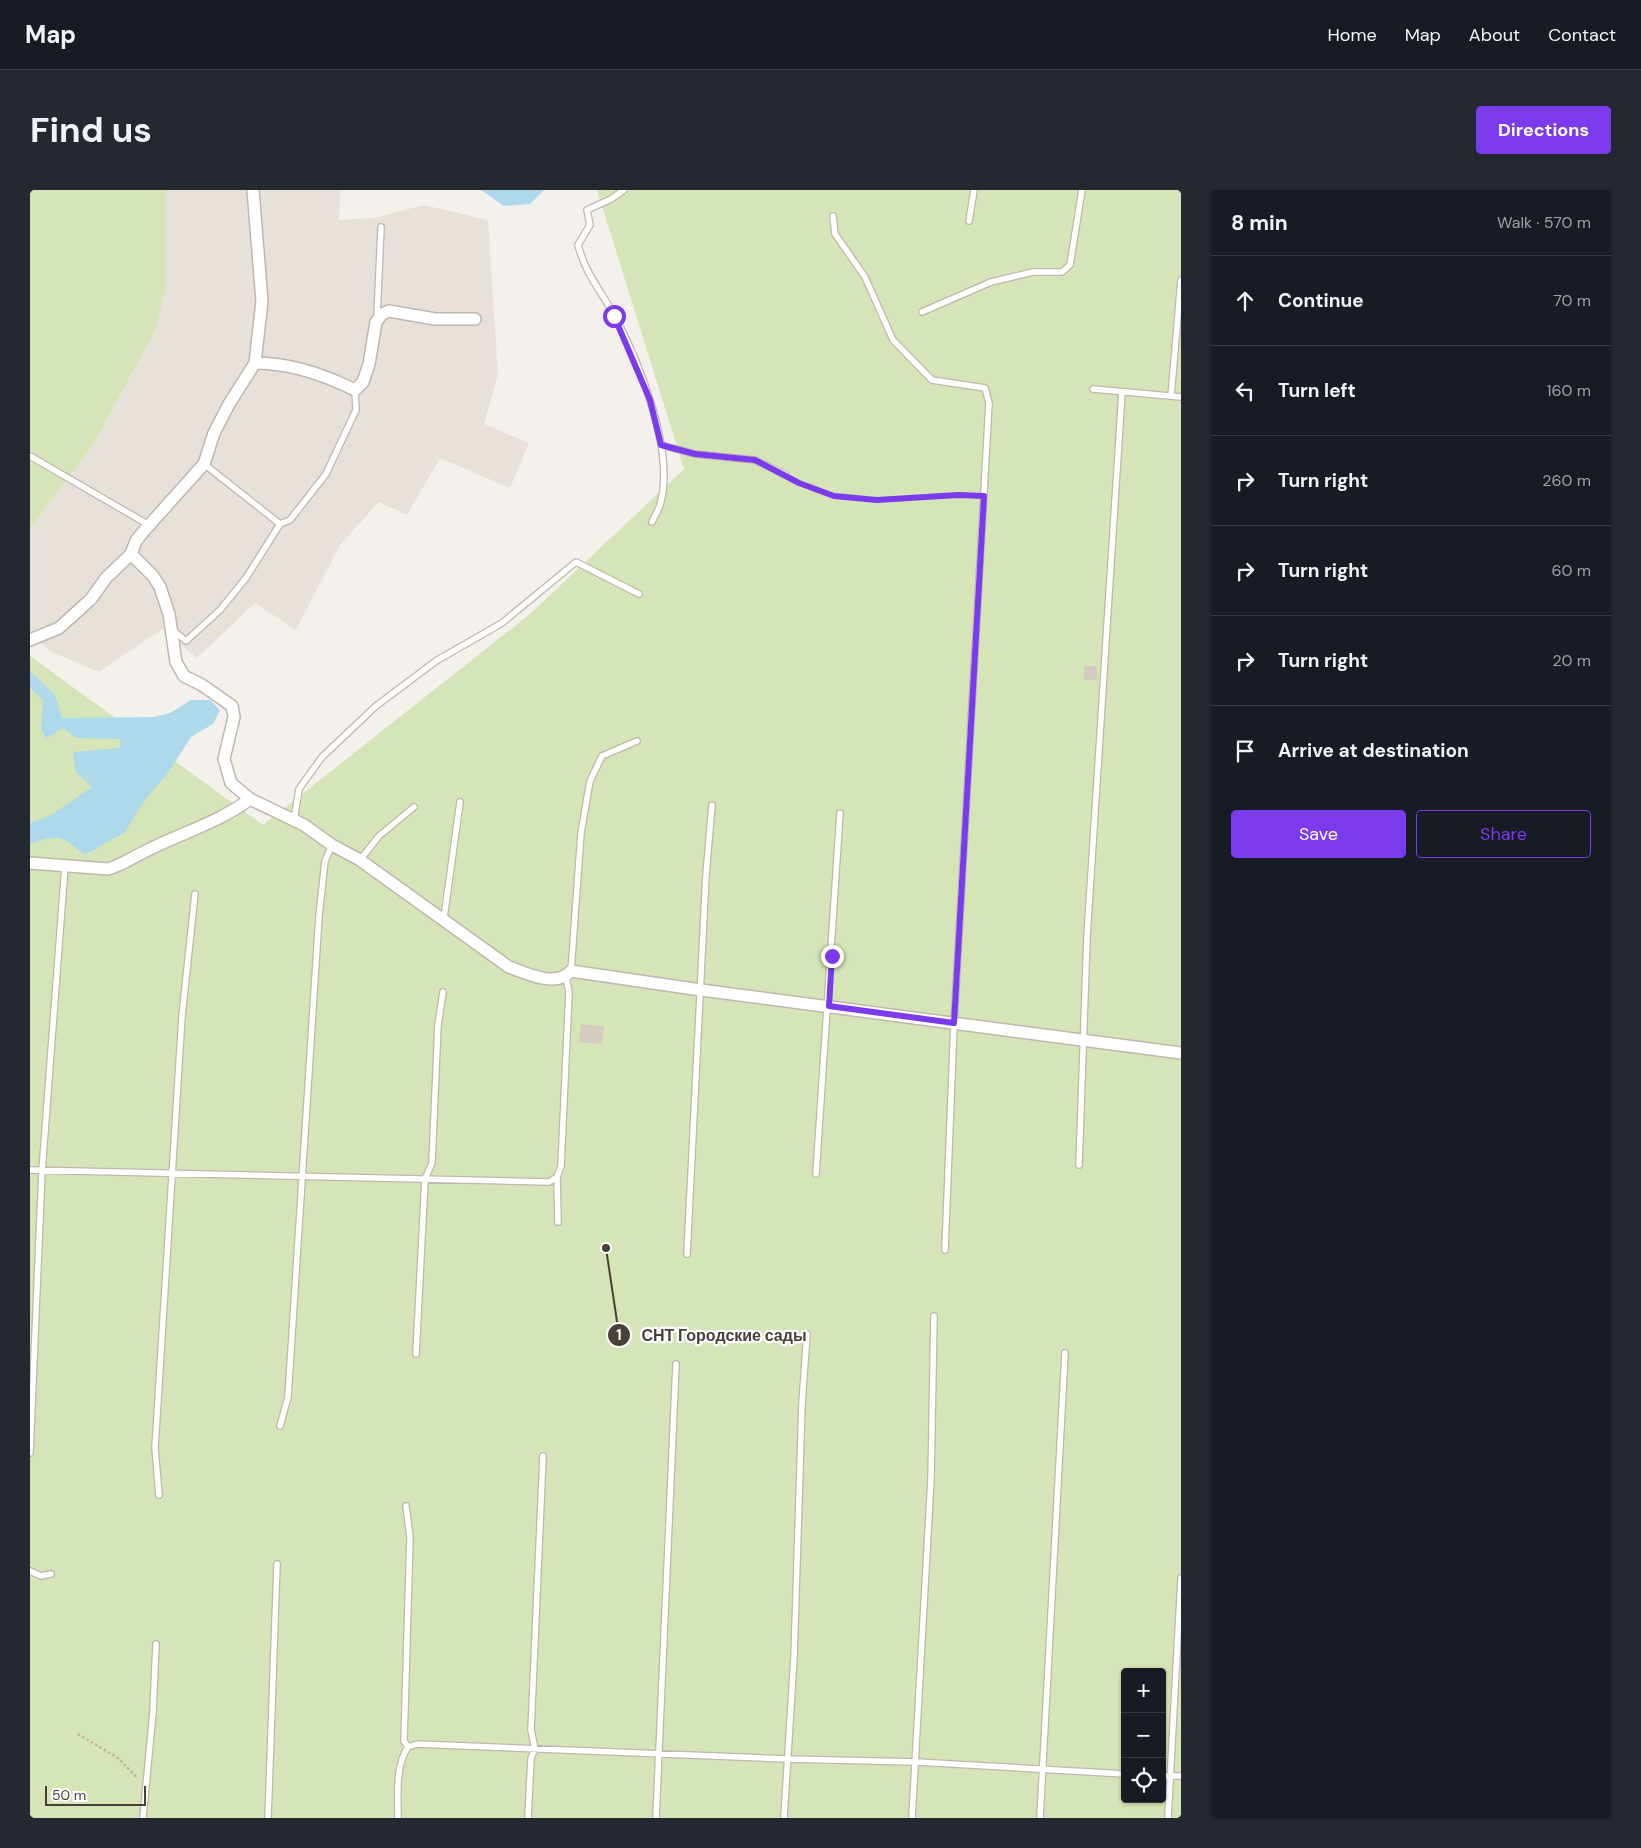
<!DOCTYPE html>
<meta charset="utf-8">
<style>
:root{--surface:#171b24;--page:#242831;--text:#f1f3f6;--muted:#9ea1a6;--line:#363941;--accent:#7c3aed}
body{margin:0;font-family:"DM Sans",sans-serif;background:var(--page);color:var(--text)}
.controls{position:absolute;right:15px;bottom:15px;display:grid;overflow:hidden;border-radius:5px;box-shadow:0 1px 4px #0004}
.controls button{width:45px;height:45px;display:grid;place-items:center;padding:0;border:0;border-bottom:1px solid var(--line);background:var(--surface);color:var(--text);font:25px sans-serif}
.scale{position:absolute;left:15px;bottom:12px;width:101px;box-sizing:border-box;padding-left:5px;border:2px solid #484039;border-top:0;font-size:14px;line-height:18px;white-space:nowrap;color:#484039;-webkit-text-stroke:4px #fff;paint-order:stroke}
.stop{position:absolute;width:15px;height:15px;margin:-11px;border:4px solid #7c3aed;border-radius:50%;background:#fff}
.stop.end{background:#7c3aed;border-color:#fff;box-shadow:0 1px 5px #0008}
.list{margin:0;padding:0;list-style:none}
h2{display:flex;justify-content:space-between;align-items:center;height:65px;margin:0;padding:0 20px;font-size:21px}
h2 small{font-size:16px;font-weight:400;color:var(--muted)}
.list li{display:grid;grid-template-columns:32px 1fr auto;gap:15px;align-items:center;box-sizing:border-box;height:90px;padding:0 20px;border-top:1px solid var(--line)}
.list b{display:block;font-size:19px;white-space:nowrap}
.list em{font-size:16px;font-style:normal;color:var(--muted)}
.actions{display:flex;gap:10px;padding:15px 20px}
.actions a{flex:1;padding:11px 0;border:1px solid var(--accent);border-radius:5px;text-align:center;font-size:18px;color:var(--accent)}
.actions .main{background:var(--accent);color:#fff}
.icon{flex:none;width:28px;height:28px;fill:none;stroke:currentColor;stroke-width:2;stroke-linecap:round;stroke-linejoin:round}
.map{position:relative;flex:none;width:1151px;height:1628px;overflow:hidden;border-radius:5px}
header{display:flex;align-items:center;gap:30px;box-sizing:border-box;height:70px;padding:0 25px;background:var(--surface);border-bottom:1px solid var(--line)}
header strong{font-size:24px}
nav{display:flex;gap:28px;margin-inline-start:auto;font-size:18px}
.intro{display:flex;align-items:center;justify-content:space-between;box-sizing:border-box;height:120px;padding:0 30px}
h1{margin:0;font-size:35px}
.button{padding:12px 22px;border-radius:5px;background:var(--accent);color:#fff;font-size:18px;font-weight:700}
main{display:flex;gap:30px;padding:0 30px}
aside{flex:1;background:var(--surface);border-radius:5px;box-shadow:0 1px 4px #0004}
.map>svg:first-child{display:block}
.residential{fill:#e8e1d9}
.green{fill:#d6e5b7;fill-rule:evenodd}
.water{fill:#add9eb}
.building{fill:#d5cbc1}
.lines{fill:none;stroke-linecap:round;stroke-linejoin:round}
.service-casing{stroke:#bfb7ae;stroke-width:8}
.minor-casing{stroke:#bfb7ae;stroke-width:14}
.path{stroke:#c0b1a0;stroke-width:2.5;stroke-dasharray:2.5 2.5;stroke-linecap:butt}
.service{stroke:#fff;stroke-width:5.5}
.minor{stroke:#fff;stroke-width:11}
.route{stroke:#7c3aed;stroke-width:6}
.leader{fill:none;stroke:#484039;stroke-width:2}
.callout-dot{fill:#484039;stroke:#fff;stroke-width:2}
.mark-label{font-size:15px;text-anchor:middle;font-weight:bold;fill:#fff}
.callout-label{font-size:16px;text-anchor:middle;font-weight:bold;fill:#484039;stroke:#fff;stroke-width:4.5;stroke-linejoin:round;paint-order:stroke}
</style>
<header>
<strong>Map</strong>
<nav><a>Home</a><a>Map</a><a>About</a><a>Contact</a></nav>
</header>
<div class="intro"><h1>Find us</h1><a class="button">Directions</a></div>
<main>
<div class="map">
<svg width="1151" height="1628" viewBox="0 0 1151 1628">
<rect width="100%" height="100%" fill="#f4f0eb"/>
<path class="residential" d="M136,0H310L309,30L344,28L394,15L458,30L468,184L454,234L499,253L480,298L410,268L377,325L349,312L310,355L266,440L225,413L167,468L132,439L69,482L22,462L0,444V338L63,255L125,141L136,47Z"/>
<path class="green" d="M0,0H136V97L125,141L63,255L0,338Z
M567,0H1151V1628H0V466L233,635L500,424L654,279ZM1095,1482H1132V1609H1095Z"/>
<path class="water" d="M451,0H514L500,14L474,16Z
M0,481L25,505L32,528L124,527L140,523L161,510H180L190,520L183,534L161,547L138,583L114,611L95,642L55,665C31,646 30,643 0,654V633L21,625L62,597L46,582L43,562L90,558V549L46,548L33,538L17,548L11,541L13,510L0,498Z"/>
<path class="building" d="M1054,476H1067V490H1054Z
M551,834L574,837L572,854L549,852Z"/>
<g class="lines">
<defs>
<path id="service" d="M594,0L581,9L557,20L560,35L548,55C556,85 570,99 584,125C609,171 644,259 631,311C630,318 625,325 622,332
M803,26L805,44L835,87L863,150L902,190L955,198L959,213L924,833L915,1060
M939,31L944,0
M892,122L961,92L1003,82H1032L1040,75L1052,0
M347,127L351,37
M1063,199L1151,207
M1141,206L1151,90
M631,255L665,264L725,270L756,285
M0,266L119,335
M174,274L250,334
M143,440L156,451L190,420L216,388L250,334L260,330L296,284L326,220L325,200
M264,630L269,599L292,567L346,516L406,471L472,433L546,372L609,404
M330,670L349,646L384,617
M414,728L430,612
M541,781L551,643L560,591L572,566L607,551
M1049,975L1057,747L1092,202
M0,980L519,992L527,987L531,976L539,802L536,787
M786,984L810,623
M527,987L528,1032
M657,1064L676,685L682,615
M386,1164L395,989L402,973L408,835L413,802
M250,1236L258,1207L289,726L295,671L302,655
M0,1263L12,981L35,676
M129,1305L125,1258L152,826L165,704
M376,1316L380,1347L374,1551L378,1557
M0,1381L11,1386L21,1384
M1132,1586H1151
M113,1628L123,1522L126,1454
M238,1628L247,1374
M368,1628C368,1606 365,1576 378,1557L387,1554L757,1569L887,1572L1095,1584
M498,1628L501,1568L505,1559L501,1540L513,1266
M626,1628L646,1174
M754,1628L764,1468L772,1213L777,1144
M882,1628L901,1289L904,1126
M1010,1628L1035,1163
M1138,1628L1151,1388"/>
<path id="minor" d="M223,0L232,111L225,173L199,214L184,243L174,274L113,342L106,351L101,364L123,386L130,397L139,424L146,472L154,486L172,495L202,516L204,527L194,569L201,593L220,609L274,635L302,655L330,670L479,777C498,784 526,798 541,781L671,800L1151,863
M225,173C261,173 293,184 325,200L333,192L339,174L346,132L352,124L359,121L405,129H445
M0,450L29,438L61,409L76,388L101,364
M0,673L78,679C92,675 103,667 116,661C151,643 188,633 220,609"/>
</defs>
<use href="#service" class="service-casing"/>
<use href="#minor" class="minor-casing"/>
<path class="path" d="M762,289C816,325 886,302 946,306
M48,1544L88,1568L108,1589"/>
<use href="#service" class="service"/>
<use href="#minor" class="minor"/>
</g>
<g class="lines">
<path class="route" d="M584,126L620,210L631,255L665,264L725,270L769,293L804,306L847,310L928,305L954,306L924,833L799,816L802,766"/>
</g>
<path class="leader" d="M576 1058L589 1145"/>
<g class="callout-dot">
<circle cx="576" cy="1058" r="5"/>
<circle cx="589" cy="1145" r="12"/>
</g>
<g class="mark-label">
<text x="589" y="1150">1</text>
</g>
<g class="callout-label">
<text x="694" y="1151">СНТ Городские сады</text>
</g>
</svg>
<div class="controls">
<button>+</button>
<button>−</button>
<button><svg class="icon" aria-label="locate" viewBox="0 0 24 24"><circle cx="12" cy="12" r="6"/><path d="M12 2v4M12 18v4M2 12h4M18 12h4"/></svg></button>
</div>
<div class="scale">50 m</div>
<div class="stop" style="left:584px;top:126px"></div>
<div class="stop end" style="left:802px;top:766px"></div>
</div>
<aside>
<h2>8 min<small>Walk · 570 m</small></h2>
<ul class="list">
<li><svg class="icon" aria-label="ahead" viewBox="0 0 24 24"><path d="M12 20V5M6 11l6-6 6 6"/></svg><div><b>Continue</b></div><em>70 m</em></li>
<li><svg class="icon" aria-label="left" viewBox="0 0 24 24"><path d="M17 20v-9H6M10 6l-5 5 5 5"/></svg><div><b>Turn left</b></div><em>160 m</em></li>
<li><svg class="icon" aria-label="right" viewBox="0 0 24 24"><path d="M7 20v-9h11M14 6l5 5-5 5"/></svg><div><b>Turn right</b></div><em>260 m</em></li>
<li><svg class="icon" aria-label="right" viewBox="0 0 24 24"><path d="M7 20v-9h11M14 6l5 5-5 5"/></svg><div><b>Turn right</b></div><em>60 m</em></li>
<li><svg class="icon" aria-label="right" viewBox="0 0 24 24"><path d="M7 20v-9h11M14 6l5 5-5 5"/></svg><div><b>Turn right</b></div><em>20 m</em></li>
<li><svg class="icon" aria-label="arrive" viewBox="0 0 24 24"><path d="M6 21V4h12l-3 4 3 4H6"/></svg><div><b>Arrive at destination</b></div></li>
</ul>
<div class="actions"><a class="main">Save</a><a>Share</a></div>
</aside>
</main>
